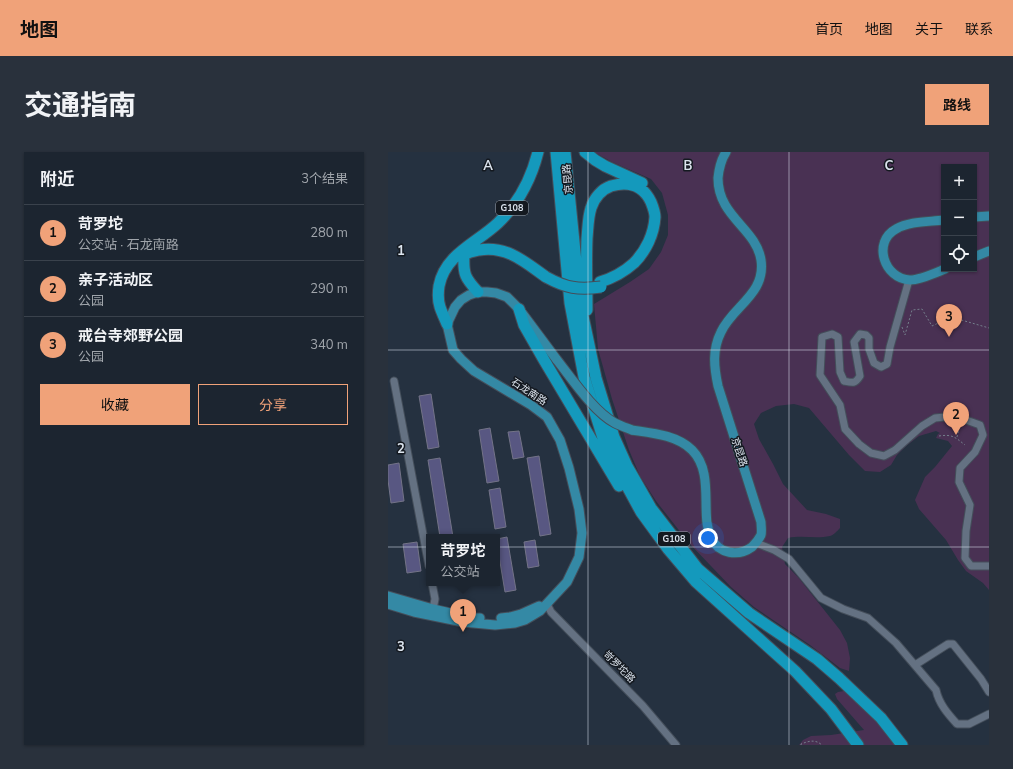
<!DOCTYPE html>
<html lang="zh">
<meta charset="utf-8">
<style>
:root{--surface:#1c2530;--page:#29313c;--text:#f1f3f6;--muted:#a0a5ab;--line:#3a424c;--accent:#f0a279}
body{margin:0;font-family:"Nunito Sans","Noto Sans SC",sans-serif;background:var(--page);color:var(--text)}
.controls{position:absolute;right:12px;top:12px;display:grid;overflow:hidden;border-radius:0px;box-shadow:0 1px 3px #0004}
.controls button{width:36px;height:36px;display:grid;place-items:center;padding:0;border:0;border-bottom:1px solid var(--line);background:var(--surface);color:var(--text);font:20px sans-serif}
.you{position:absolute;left:320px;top:386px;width:14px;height:14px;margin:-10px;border:3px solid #fff;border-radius:50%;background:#1a73e8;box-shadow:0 0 0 6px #1a73e833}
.badge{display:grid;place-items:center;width:26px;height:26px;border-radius:50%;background:var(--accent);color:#111;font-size:13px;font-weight:700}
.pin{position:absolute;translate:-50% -33px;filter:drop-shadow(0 1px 2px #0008)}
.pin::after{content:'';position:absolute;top:21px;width:14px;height:12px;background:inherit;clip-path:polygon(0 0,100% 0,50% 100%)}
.popup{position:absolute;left:38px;top:382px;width:74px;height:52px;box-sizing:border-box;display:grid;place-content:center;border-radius:0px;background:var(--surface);filter:drop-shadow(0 1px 3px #0005);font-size:13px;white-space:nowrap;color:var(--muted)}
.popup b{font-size:15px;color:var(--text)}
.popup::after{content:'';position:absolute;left:50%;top:100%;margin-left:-8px;border:8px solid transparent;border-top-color:var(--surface)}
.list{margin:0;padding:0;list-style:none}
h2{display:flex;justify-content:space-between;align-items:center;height:52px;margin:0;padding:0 16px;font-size:17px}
h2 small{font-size:13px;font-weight:400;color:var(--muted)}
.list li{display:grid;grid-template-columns:26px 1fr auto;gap:12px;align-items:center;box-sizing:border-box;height:56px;padding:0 16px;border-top:1px solid var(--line)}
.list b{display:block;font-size:15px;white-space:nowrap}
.list p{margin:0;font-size:13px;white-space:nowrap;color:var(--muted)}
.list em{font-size:13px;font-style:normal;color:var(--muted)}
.actions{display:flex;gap:8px;padding:12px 16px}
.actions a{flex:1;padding:9px 0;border:1px solid var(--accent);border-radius:0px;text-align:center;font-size:14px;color:var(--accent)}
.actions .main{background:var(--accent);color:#111}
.icon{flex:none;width:22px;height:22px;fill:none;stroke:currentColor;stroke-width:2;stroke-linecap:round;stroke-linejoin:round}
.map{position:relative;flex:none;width:601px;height:593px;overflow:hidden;border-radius:0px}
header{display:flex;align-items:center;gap:24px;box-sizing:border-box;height:56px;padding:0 20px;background:var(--accent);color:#111}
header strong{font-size:19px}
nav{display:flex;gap:22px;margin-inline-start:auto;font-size:14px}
.intro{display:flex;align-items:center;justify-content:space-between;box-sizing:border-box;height:96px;padding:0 24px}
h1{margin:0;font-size:28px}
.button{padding:10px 18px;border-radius:0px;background:var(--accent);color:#111;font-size:14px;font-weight:700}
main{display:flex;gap:24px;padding:0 24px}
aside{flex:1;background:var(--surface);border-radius:0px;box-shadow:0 1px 3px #0004}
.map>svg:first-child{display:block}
.green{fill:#493153;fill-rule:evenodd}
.building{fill:#585782;stroke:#737387}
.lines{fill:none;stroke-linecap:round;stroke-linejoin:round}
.minor-casing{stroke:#444e5a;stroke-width:9}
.major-casing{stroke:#444e5a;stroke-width:11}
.highway-casing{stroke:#444e5a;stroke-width:13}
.path{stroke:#747e8b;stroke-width:1;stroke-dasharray:2 2;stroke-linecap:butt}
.minor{stroke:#647182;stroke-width:7}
.major{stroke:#3489a5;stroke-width:9}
.highway{stroke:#1499bc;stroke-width:11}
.major-bridge-casing{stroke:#444e5a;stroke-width:11;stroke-linecap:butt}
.highway-bridge-casing{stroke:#444e5a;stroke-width:13;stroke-linecap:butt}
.major-bridge{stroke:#3489a5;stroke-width:9}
.highway-bridge{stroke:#1499bc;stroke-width:11}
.grid{fill:none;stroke:#dce4ee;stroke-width:1;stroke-opacity:0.55}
.labels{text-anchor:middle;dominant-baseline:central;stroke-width:3;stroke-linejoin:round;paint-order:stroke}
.shield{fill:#141920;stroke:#a0a7b0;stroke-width:1}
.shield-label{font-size:9px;font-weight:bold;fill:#dce4ee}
.street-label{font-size:10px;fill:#dce4ee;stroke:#141920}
.grid-label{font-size:13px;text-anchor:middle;font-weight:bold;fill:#dce4ee;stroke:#141920;stroke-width:3;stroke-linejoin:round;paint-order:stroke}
</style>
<header>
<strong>地图</strong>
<nav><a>首页</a><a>地图</a><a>关于</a><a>联系</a></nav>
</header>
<div class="intro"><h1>交通指南</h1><a class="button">路线</a></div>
<main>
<aside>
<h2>附近<small>3个结果</small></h2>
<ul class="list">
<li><span class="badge">1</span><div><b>苛罗坨</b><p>公交站 · 石龙南路</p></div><em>280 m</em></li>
<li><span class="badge">2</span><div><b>亲子活动区</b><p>公园</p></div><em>290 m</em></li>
<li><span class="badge">3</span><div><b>戒台寺郊野公园</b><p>公园</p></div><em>340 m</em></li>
</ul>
<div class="actions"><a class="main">收藏</a><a>分享</a></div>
</aside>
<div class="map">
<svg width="601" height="593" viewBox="0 0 601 593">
<rect width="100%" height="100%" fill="#253140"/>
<path class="green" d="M206,0H601V438L595,431L578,419L570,408L558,388L531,357L527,348L537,325L547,315L564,294L560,289L548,286L550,282L552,281L548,279L531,284L518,294L509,303L503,313L492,320L477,319L461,303L421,256L406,252L388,254L373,261L366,272L371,287L385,312L395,332L419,358L438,362L452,367V376C449,379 446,383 442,384C428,387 414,383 400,386L394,395L397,412L410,425L452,478L459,491L462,506L461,519L452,516L422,493L366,455L343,435L301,391L268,349L252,324L241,298L224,247L210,197L206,152L242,130L261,117L273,100L280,83V63L274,41L263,27L224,10ZM556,15H586V117H556Z
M456,539C477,553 493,574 510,593H411L415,588L423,584L443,583L476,578L449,547L447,542L450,540Z"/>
<path class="building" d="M43,242L51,295L40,297L31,244Z
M102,276L111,329L99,331L91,278Z
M131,279L136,305L125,307L120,280Z
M151,304L163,382L152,384L139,306Z
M52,306L65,385H52L40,308Z
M11,311L16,349L3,351L0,328V313Z
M112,336L118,375L107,377L101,338Z
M119,385L128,438L117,440L109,392V387Z
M147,388L151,414L140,416L136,390Z
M29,390L33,419L19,421L15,392Z"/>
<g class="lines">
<defs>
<path id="minor" d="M521,128L502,195L499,212L493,215L486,211L481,197V186L478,183L472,182L466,190L472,224C467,232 465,231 456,229L452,220L450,185L444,182L434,185L432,223L452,253L457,277L471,292L483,301L496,304L507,298L534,274L547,266L567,264L592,273L595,283L587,300L572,316L571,330L582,353L578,379L577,406L583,414H601
M6,229L41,414
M368,391L386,398L401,407L433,446L455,457L480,466L508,491L548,538C551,552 560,562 569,572H581L601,562
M44,431L47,447L44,462
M159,452L163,460L255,554L288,593
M527,513L560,492H565L593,527L601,540"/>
<path id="major" d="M586,65L601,64
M556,68C540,70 522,69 508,77C484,90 496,127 522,128C532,128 547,121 557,117
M586,105L601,99
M244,278C264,281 289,283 304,298C323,317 316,348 319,371C320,376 321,382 323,386C331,402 350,405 364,395C367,392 371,387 373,383C374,379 373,374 373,370L330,234C326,215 324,198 333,180C345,154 378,142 373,108C368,76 330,65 330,26C331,16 333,8 338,0
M0,444L45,457L84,466H92
M0,452L26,460L75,470L107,473L127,471L137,468L152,459L179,430L191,405L194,381L191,357L181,316L172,288L159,265L143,253L86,219L73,207L65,198L59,172L67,155L73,148L81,143L90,140H99L108,141L119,145L131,157L169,208
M113,466L122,465L133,462L151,454"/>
<path id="highway" d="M168,0L182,151L196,225L215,286L234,325L253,360L280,397L308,430L407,519L443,557L470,593
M177,0L192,150L208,226L226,285L239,314L263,356L310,417L361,461L429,507L451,526L493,566L514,593
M197,0L207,8L217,14L254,31
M76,103C75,122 77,126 90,140
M74,105C78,100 84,100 91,98C118,93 137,110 158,125
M131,157L136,173L156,208L231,334
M199,158C199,134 198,110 199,86C200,76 200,65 203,56C206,46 214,37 223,34C241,29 255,33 263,50C265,55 267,60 267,65C266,82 258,99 246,111C236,120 225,126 212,130
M59,172C57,167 54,161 52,155C50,149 50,141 51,134C57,102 89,91 110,71C131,51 143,28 150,0"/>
</defs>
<use href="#minor" class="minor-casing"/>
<use href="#major" class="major-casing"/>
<use href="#highway" class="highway-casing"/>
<path class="path" d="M514,175L517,183L524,158L534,157L544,174L563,165L601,176
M551,284C564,282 567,285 577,293
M569,285L572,273
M413,593V592C421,589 427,587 434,593"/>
<use href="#minor" class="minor"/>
<use href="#major" class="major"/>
<use href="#highway" class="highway"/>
<defs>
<path id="major-bridge" d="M169,208C184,227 206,260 227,271C233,274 239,276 244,278"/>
<path id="highway-bridge" d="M158,125C178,136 190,138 213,135"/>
</defs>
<use href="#major-bridge" class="major-bridge-casing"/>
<use href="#highway-bridge" class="highway-bridge-casing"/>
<use href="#major-bridge" class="major-bridge"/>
<use href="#highway-bridge" class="highway-bridge"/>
</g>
<path class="grid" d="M200,0V593M401,0V593M0,198H601M0,395H601"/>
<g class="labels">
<g class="shield">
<rect x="108" y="49" width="32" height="14" rx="3"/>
<rect x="270" y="380" width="32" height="14" rx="3"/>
</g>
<g class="shield-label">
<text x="124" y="56">G108</text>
<text x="286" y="387">G108</text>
</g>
<g class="street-label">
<text transform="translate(180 27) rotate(-95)">京昆路</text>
<text transform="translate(141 240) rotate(33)">石龙南路</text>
<text transform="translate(351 300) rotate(72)">京昆路</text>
<text transform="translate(231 515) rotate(45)">岢罗坨路</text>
</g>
</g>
<g class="grid-label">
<text x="100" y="18">A</text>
<text x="300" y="18">B</text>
<text x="501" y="18">C</text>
<text x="13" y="103">1</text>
<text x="13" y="301">2</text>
<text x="13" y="499">3</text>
</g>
</svg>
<div class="controls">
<button>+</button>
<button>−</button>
<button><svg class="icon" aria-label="locate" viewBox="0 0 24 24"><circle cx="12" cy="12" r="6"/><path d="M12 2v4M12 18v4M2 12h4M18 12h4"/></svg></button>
</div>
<div class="you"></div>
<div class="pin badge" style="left:75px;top:480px">1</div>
<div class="popup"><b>苛罗坨</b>公交站</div>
<div class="pin badge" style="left:568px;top:283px">2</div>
<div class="pin badge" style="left:561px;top:185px">3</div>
</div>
</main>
